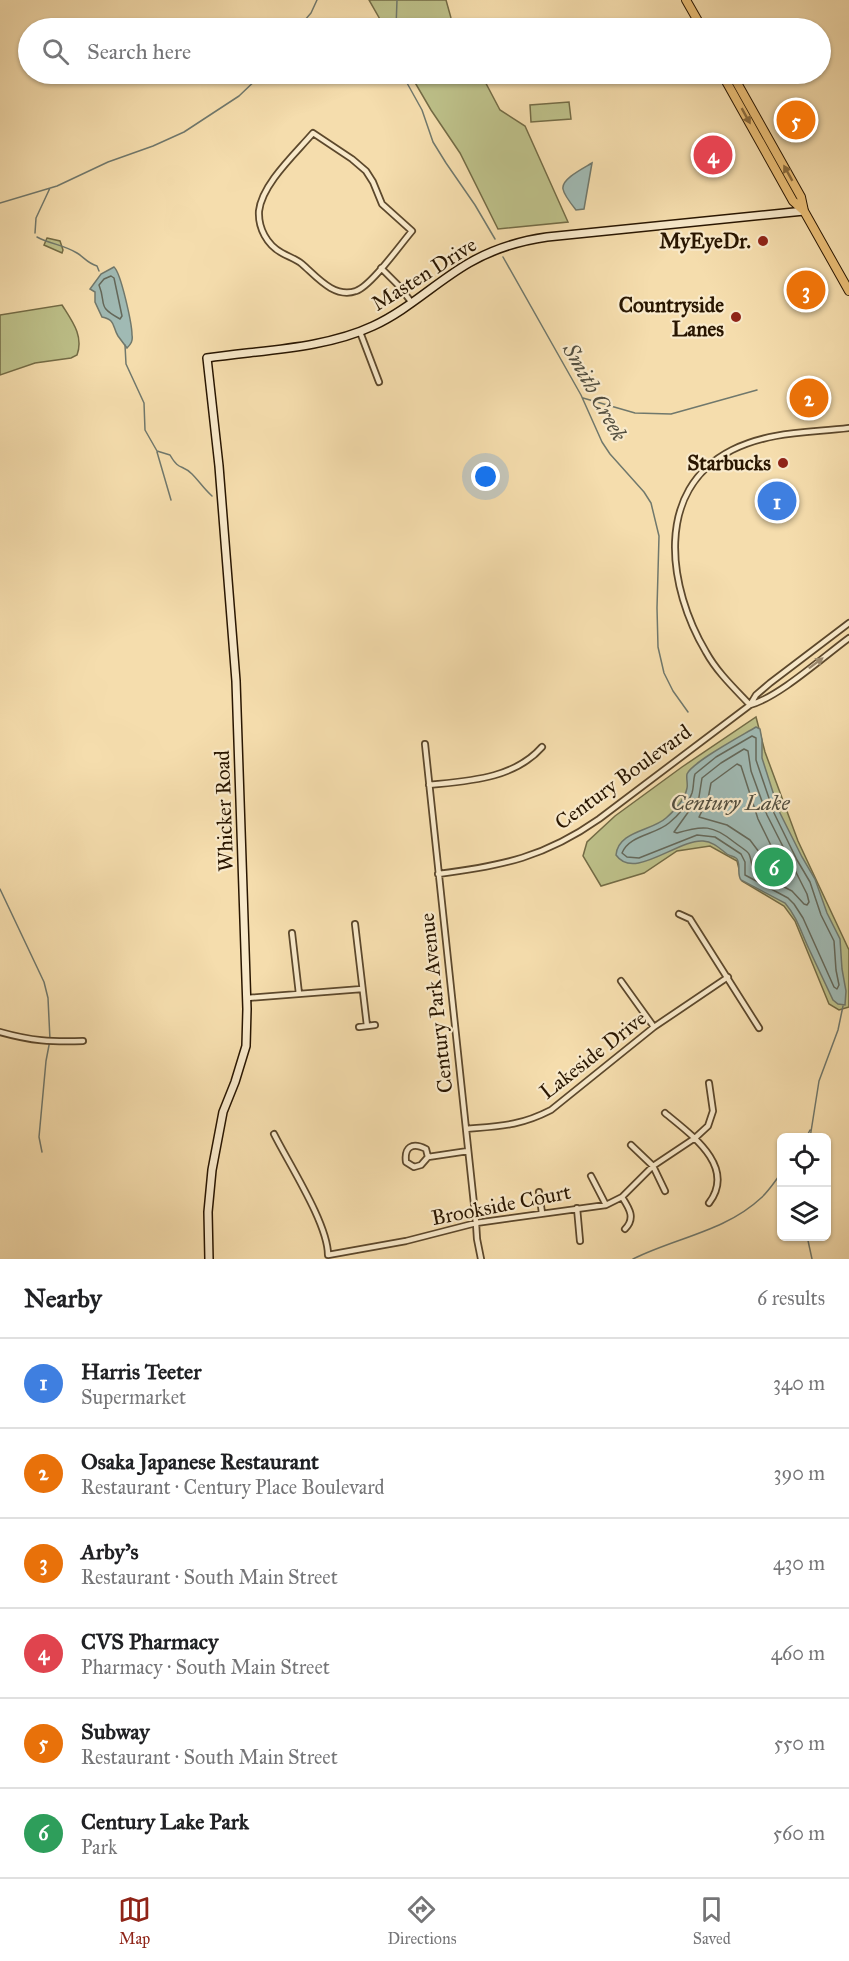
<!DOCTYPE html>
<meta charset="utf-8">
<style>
:root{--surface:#fff;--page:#f2f2f2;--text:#202124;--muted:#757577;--line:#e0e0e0;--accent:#8f2418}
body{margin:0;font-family:"IM FELL Great Primer",serif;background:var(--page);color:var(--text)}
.controls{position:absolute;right:18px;bottom:18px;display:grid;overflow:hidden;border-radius:9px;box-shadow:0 2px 4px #0004}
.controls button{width:54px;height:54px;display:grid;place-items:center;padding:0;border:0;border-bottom:2px solid var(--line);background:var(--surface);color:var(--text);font:30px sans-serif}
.you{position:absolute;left:486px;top:477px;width:21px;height:21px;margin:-15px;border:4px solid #fff;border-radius:50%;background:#1a73e8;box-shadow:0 0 0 9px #1a73e833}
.badge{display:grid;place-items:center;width:39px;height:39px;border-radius:50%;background:var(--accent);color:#fff;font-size:20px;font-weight:700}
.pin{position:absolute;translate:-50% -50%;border:3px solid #fff;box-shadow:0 2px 6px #0006}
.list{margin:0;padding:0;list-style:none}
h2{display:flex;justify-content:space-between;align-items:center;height:78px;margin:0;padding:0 24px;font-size:26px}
h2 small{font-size:20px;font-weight:400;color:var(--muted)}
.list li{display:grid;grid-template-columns:39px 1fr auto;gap:18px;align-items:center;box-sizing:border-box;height:90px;padding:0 24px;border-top:2px solid var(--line)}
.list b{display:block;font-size:22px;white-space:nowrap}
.list p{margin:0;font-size:20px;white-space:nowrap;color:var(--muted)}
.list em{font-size:20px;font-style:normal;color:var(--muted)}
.icon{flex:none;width:33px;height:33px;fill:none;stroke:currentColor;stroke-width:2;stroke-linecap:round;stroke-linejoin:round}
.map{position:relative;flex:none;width:849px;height:1259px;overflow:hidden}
.search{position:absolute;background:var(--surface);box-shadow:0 2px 4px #0004;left:18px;right:18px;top:18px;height:66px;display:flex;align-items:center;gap:15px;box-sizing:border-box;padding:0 21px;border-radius:33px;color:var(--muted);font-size:22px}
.sheet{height:618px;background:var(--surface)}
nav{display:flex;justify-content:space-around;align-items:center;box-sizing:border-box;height:84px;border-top:2px solid var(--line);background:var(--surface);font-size:16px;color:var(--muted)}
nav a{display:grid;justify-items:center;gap:3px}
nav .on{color:var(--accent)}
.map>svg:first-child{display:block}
.green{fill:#bdc089;stroke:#736b45;stroke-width:1.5}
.water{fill:#a0bab4;stroke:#70786c;stroke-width:1.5}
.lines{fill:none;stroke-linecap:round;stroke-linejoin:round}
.shore{stroke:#64685a;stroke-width:1.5}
.stream{stroke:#70786c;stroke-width:1.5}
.street-casing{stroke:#5c482c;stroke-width:8}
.secondary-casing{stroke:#291601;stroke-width:10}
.primary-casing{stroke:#291601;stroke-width:10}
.street{stroke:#f8e9ca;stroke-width:4.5}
.secondary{stroke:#f8e9ca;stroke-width:7}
.primary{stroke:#eabe76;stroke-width:8}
.oneway{fill:#8a6a3c}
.oneway2{fill:#9b8a70}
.poi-dot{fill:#8f2418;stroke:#f8e9ca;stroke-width:2}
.labels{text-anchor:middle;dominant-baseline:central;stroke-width:4.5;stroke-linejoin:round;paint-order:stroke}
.poi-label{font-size:21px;font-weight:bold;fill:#291601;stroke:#f8e9ca;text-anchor:end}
.street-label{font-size:21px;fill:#291601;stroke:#f8e9ca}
.water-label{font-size:22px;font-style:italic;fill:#534f40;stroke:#f8e9ca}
</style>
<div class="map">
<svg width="849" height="1259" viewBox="0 0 849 1259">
<rect width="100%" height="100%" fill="#f5ddad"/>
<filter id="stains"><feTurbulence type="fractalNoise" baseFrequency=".00333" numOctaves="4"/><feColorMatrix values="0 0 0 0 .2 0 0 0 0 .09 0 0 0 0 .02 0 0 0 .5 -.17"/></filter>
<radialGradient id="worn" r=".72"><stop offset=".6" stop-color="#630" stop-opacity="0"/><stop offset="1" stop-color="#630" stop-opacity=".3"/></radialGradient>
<path class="green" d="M369,0H446L451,18L456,28H385Z
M410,74H481L500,110L525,126L568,222L498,229L460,153L431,110Z
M569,102L571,119L531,122L530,105Z
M47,238L60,241L63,250L62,253L44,245Z
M62,305C72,321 84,336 77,355L71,358L35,363L0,375V315Z
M756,717L765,752L798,841L849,950V1007L839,1010L829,1004L795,921L784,906L742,881L737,861L710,846L677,851L644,873L601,886L583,856L587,842L615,816L682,767Z"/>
<path class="water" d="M592,163L584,209L576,210C572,205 564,195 563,189C561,179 584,168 592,163Z
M114,267C121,273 132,324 132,335C133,341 131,344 127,348C124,344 121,340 118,336C112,326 116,320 102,317L95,302V292L90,289L101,274Z
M756,727L760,729L762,740V758L779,811L802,857L815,879L827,913L840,939L842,969L846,991L845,1005L838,1004L833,1000C825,983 817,966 809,949C801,932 797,917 785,903L741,880C736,873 742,863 736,858C733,856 730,856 727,854C719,848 714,842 703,841C678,839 634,881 616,855C618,831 652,831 666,818C674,811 685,799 687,788C688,784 686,778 687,774C692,762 743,735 756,727Z"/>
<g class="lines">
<path class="shore" d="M111,276L114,278L122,316L120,319C96,306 107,305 99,285L104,279Z
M752,736L756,738V760L774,813L797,860L810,882L821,915L834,941L836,970L839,985L837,989L834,987L803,918L794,904L788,898L745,875V862L741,854L715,837L697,835L639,858L627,857L622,853C629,835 655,835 669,823C678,816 688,804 692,793C694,787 693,780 695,774L716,757Z
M744,749L748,751L751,771L767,815L807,894L809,902L807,905L804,904L792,891L753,871C749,849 751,855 734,842C713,825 703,825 677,833L674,832L699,797L702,778L721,763Z
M737,764L741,766L758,819L783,870L782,874L762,865L759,852L750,840L727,825L699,817L708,799L711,783Z"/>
<path class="stream" d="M298,28L311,13L317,0
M396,28L397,0
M402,74L422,110L433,142L446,163L475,205L495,239
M0,203L57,186L108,162L153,146L184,132L239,96L262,74
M35,233L36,218L50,188
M37,237C50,244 64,245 77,253C85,258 87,263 97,266L99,271
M503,257L581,395L602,442L610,454L644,492L651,503L659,536L657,608L658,647L664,673L673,691L688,712
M125,345L126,364L144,403L145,430L157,451L170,455C179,471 182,464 192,474C199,481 204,489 212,496
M583,398L635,413L671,414L757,390
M157,452L171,500
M0,889L44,982L48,998L50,1040L46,1061L39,1137L42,1152
M806,1138L810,1130
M810,1138L819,1081L838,1030L843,1006
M807,1236L812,1259
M633,1259C675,1238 726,1231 761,1198C769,1191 775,1181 782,1172"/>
<defs>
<path id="street" d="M313,133L352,159L366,171L373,182L382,204L412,231C400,245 371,286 356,291C334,299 316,276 302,264C296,259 289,257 282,253C267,245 258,228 259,211C262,184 295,154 313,133Z
M381,268L399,286L412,303
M360,332L379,382
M750,705C734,688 717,672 706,652C668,588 653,490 732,450C771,431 808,433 849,428
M750,705C779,697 823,657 849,638
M425,744L476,1223L477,1239L481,1259
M429,785C468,781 514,779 542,747
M438,874C502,866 545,857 599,819L750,705L756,695L770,683L849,623
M679,914L690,919L759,1028
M355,924L367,1026
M292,933L299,994
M621,981L654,1027
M247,998L362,989
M359,1027L375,1025
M0,1032C32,1041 51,1042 83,1041
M665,1113C690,1134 737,1166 709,1203
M466,1129C500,1126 520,1126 551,1110L654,1027L728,977
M274,1134C289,1164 328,1224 328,1255L406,1241L476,1223L606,1205L622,1197L653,1166L695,1138L708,1126L713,1111L709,1083
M631,1145L653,1166L665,1191
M428,1157L426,1149C412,1142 404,1147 406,1162L414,1167L421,1165L428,1157L468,1151
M591,1176L606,1205
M539,1192L542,1213
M622,1197C629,1208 636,1218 625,1229
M577,1208L580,1241"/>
<path id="secondary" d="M209,1259L208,1212L212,1170L223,1112L235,1082L246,1046L247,1009L236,681L219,466L207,358C261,350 324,349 373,326C408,310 436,282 469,263C493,249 519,241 547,237L804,211"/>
<path id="primary" d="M686,0L702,28
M722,74L793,201L804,211
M732,74L801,197L804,211L849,291"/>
</defs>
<use href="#street" class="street-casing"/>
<use href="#secondary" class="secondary-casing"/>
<use href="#primary" class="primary-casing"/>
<use href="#street" class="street"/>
<use href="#secondary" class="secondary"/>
<use href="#primary" class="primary"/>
</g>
<defs><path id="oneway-solid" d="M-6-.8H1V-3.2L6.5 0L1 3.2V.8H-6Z" transform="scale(1.5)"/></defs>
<g class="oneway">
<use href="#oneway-solid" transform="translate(746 116) rotate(61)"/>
<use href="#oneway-solid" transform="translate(788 173) rotate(-119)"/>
</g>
<use class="oneway2" href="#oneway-solid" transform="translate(816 663) rotate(-37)"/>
<g class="poi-dot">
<circle cx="763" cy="241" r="6"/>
<circle cx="736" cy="317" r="6"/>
<circle cx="783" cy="463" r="6"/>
</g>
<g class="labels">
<g class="poi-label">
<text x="751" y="241">MyEyeDr.</text>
<text x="724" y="305">Countryside<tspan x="724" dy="24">Lanes</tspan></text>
<text x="771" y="463">Starbucks</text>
</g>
<g class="street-label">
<text transform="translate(424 274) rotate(-32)">Masten Drive</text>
<text transform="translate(623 777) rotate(-36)">Century Boulevard</text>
<text transform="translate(224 811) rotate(-92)">Whicker Road</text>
<text transform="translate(436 1003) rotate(-96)">Century Park Avenue</text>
<text transform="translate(593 1055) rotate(-38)">Lakeside Drive</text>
<text transform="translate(501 1205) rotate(-11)">Brookside Court</text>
</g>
<g class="water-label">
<text transform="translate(595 392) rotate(61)">Smith Creek</text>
<text x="730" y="802">Century Lake</text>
</g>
</g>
<rect width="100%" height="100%" filter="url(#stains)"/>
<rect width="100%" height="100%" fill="url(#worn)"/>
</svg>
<div class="controls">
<button><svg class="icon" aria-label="locate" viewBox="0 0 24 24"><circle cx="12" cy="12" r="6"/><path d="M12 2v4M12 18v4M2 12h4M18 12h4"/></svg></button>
<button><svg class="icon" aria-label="layers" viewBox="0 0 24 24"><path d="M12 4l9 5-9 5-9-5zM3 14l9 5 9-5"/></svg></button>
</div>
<div class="you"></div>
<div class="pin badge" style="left:777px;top:501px;background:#3f7fe0">1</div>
<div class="pin badge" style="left:809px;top:398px;background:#e8710a">2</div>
<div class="pin badge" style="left:806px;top:290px;background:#e8710a">3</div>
<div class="pin badge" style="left:713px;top:155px;background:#e0444e">4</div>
<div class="pin badge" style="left:796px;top:120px;background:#e8710a">5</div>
<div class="pin badge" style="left:774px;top:867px;background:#2e9e5b">6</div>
<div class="search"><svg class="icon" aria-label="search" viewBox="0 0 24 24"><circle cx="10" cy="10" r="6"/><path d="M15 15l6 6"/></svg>Search here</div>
</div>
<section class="sheet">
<h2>Nearby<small>6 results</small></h2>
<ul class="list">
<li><span class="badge" style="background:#3f7fe0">1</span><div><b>Harris Teeter</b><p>Supermarket</p></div><em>340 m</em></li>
<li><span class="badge" style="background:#e8710a">2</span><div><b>Osaka Japanese Restaurant</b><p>Restaurant · Century Place Boulevard</p></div><em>390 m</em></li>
<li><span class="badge" style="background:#e8710a">3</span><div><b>Arby's</b><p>Restaurant · South Main Street</p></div><em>430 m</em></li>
<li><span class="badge" style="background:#e0444e">4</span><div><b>CVS Pharmacy</b><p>Pharmacy · South Main Street</p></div><em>460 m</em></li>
<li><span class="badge" style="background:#e8710a">5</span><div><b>Subway</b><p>Restaurant · South Main Street</p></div><em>550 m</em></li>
<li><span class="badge" style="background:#2e9e5b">6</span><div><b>Century Lake Park</b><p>Park</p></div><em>560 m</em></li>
</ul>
</section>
<nav>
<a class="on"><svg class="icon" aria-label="map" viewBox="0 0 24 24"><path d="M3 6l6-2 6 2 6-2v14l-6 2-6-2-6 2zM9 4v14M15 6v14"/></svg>Map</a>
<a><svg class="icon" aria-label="directions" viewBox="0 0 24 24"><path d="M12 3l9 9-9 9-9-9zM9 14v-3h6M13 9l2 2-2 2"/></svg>Directions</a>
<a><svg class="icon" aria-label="saved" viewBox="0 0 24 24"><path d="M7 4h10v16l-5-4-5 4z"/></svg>Saved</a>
</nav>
